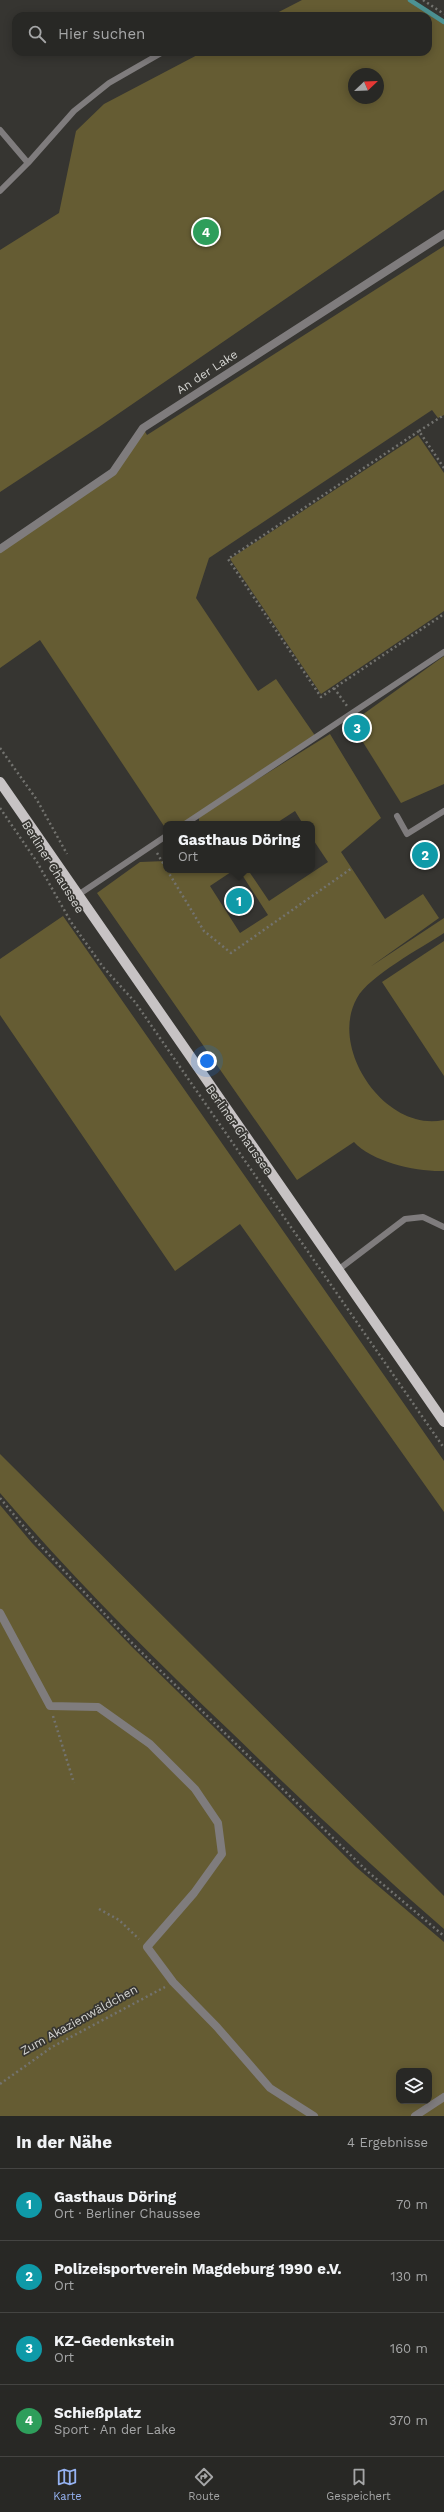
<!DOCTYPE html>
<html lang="de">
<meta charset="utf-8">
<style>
:root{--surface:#282825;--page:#343432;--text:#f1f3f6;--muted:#a5a6a7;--line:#444442;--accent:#95b2f1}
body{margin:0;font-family:"Work Sans",sans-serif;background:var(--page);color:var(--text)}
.controls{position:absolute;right:12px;bottom:12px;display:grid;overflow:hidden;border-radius:8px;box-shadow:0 2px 10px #0003}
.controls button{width:36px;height:36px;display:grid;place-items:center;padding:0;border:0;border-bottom:1px solid var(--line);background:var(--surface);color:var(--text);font:20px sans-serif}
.compass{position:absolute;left:348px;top:68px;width:36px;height:36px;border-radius:50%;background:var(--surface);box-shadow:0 2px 10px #0003;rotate:67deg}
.you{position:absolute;left:207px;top:1061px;width:14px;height:14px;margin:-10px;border:3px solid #fff;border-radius:50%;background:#1a73e8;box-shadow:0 0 0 6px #1a73e833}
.badge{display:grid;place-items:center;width:26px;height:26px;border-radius:50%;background:var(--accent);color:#fff;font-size:13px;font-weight:700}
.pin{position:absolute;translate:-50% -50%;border:2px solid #fff;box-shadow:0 1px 4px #0006}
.popup{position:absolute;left:163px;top:821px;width:152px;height:52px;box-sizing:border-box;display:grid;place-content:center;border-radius:8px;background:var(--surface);filter:drop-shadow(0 1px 3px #0005);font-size:13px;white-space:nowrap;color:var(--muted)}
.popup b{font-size:15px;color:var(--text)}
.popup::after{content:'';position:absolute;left:50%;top:100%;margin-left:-8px;border:8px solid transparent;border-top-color:var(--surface)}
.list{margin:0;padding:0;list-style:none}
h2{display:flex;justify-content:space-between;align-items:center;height:52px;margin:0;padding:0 16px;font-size:17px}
h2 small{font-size:13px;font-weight:400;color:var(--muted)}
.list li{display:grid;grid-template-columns:26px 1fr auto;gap:12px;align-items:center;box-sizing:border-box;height:72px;padding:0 16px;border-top:1px solid var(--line)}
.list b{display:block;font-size:15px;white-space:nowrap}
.list p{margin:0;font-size:13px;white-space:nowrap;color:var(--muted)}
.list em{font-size:13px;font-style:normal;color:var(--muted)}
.icon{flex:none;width:22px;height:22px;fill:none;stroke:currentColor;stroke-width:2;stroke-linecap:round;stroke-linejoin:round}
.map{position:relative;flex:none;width:444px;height:2116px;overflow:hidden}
.search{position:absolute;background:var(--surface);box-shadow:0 2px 10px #0003;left:12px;right:12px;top:12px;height:44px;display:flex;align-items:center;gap:10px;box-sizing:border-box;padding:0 14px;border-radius:12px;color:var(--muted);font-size:15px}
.sheet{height:340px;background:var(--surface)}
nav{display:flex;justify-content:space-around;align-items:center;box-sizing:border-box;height:56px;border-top:1px solid var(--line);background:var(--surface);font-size:11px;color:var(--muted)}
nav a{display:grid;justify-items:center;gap:2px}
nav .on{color:var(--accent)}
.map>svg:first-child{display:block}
.green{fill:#655c33;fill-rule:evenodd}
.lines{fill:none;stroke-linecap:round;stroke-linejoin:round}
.stream{stroke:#4c9293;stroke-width:4.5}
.path{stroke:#73736f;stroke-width:2.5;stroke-dasharray:2 3;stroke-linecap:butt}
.service{stroke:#7f7c7d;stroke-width:6}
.minor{stroke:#7f7c7d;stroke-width:8}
.primary{stroke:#c7c3c4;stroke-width:10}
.labels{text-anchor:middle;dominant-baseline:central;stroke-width:3.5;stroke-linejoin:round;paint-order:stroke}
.street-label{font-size:12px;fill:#d5d5d2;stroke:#363531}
</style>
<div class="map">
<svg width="444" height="2116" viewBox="0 0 444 2116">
<rect width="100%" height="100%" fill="#363531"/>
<path class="green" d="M302,0H410L444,22V190L99,427L0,492V250L59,213L76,131L104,104L203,52H428V16H271ZM354,74H378V98H354Z
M444,246V415L438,418L432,410L209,558L196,598L258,691L276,679L316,737L213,807L330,734L381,818L341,852L385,919L423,894L439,918L370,967L444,918V933C421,948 369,976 357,998C328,1049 386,1133 444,1120V1171C417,1172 372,1162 354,1142L297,1180L97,893L140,862L166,861V870H234L210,886L240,933L268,915L239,870H248L269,901L328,862L312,838V824H303L295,811L275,824H199V816L185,824H166V829L40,640L0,668V551L113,472L143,428L147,435Z
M418,435L444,473V611L321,694L230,559Z
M444,656V784L401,803L351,723Z
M63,916L444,1461V1512L240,1224L175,1271L0,1015V959Z
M444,941V1076L382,982Z
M0,1454L444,1896V1929C371,1866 300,1799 230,1731C150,1655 72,1577 0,1493Z
M0,1505L32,1543L132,1647L265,1777L356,1867L444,1942V2116H0ZM399,2071H429V2101H399Z"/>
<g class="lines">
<path class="stream" d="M410,0L444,22"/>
<path class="path" d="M423,0L444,14
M419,431L444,415
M444,468L419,431L228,559L321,697L444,614
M334,688L347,706
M0,748L37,800L67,854
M0,808L37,862L71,922L103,967L135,1002L444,1448
M157,853L166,868
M167,870L204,931L231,953L352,868
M0,1498L35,1540L133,1644L367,1871L444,1936
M53,1716L74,1783
M99,1909L119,1920L139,1939
M0,2084L52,2047L165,1987"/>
<path class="service" d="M0,130L28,163L74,111L109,83L163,52
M0,191L28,163
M397,816L407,834L444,811
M185,824L444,652
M78,895L166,836
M338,1270L405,1219L423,1217L444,1227"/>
<path class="minor" d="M0,549L113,472L143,428L444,234
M0,1613L50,1706L98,1707L150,1744L195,1789L218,1823L222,1854L194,1893L147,1947L173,1982L217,2027L270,2088L314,2116
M415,2116L444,2097"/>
<path class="primary" d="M0,782L444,1422"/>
</g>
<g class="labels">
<g class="street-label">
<text transform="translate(207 372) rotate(-33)">An der Lake</text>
<text transform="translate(53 867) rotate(58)">Berliner Chaussee</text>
<text transform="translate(239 1130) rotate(55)">Berliner Chaussee</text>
<text transform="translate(79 2020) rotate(-29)">Zum Akazienwäldchen</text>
</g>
</g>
</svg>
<div class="controls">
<button><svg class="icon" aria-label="layers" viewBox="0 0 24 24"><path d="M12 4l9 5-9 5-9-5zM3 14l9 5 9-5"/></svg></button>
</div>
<svg class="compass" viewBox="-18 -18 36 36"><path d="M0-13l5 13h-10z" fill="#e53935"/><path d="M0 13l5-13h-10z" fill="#a5a6a7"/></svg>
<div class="you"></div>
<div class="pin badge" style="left:239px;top:901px;background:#0f9aa8">1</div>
<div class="popup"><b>Gasthaus Döring</b>Ort</div>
<div class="pin badge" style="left:425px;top:855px;background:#0f9aa8">2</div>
<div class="pin badge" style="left:357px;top:728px;background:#0f9aa8">3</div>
<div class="pin badge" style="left:206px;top:232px;background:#2e9e5b">4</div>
<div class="search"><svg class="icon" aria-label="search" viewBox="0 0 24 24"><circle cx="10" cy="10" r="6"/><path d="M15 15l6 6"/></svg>Hier suchen</div>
</div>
<section class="sheet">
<h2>In der Nähe<small>4 Ergebnisse</small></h2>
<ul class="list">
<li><span class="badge" style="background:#0f9aa8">1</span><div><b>Gasthaus Döring</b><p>Ort · Berliner Chaussee</p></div><em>70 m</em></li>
<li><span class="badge" style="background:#0f9aa8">2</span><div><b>Polizeisportverein Magdeburg 1990 e.V.</b><p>Ort</p></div><em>130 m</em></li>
<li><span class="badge" style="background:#0f9aa8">3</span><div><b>KZ-Gedenkstein</b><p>Ort</p></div><em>160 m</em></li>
<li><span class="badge" style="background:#2e9e5b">4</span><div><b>Schießplatz</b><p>Sport · An der Lake</p></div><em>370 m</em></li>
</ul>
</section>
<nav>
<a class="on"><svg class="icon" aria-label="map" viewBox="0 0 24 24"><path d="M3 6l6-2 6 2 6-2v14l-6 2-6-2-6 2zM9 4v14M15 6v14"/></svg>Karte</a>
<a><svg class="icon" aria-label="directions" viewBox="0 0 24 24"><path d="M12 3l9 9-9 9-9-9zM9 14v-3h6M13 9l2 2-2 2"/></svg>Route</a>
<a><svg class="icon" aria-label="saved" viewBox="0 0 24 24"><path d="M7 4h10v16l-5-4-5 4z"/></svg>Gespeichert</a>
</nav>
